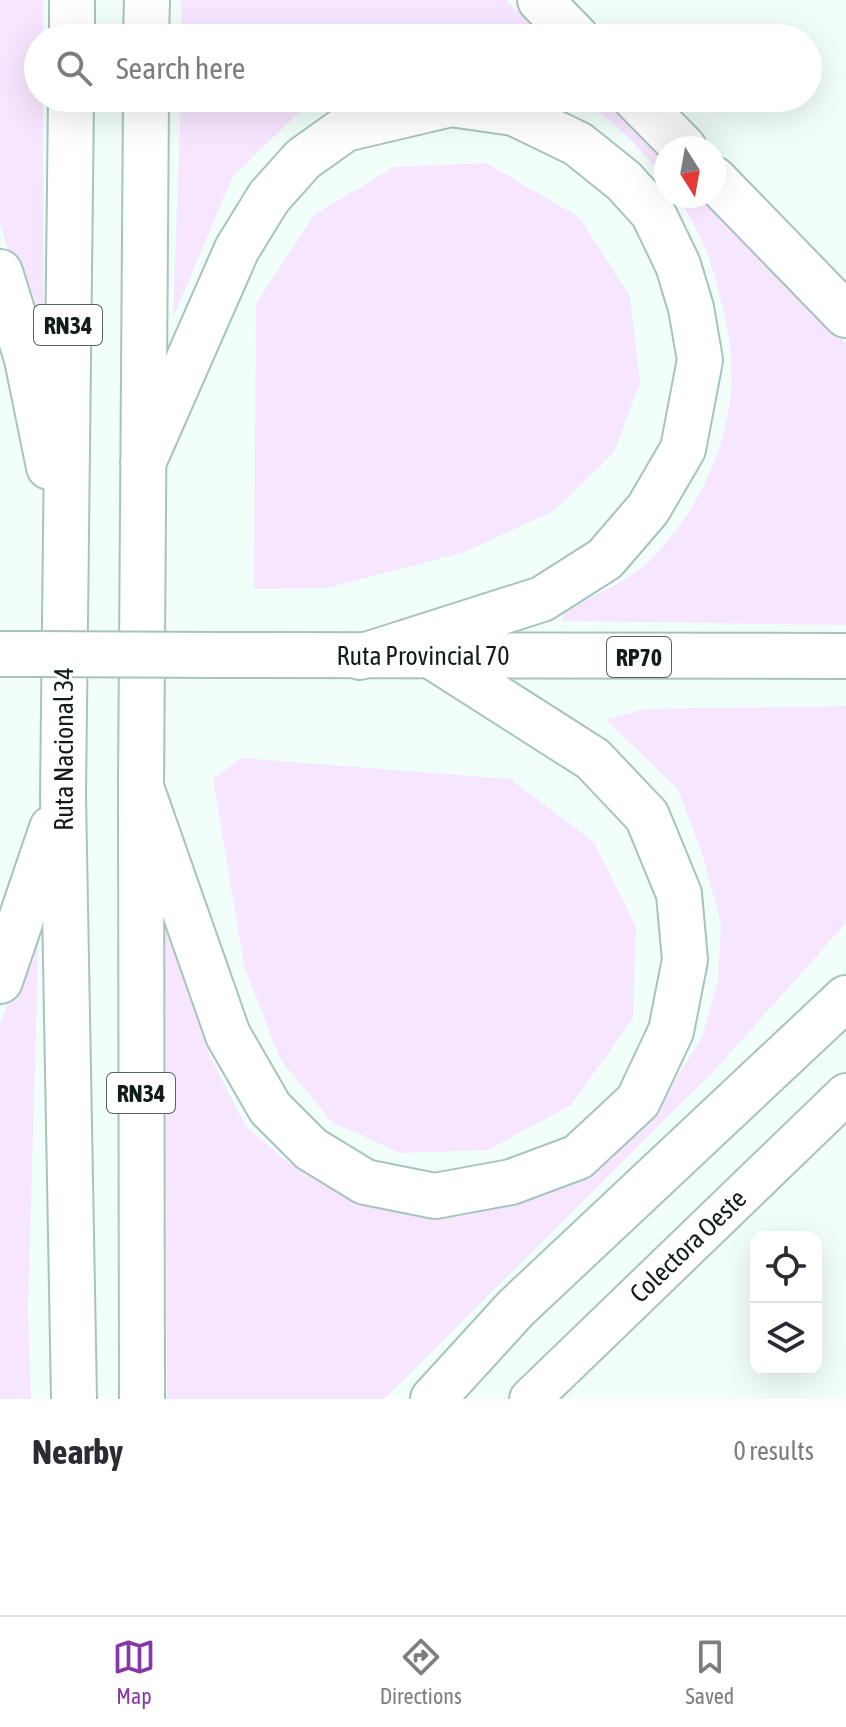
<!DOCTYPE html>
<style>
:root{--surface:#fff;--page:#f2f2f3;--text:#2b2b33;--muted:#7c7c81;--line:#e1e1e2;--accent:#8638a8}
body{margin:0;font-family:"Asap Condensed",sans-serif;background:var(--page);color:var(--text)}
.controls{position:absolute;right:24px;bottom:24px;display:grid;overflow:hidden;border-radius:16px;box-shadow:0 8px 32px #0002}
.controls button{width:72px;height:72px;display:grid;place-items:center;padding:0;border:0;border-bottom:2px solid var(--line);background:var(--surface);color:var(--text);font:40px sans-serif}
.compass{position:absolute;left:654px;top:136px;width:72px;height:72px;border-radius:50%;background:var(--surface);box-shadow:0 8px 32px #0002;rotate:169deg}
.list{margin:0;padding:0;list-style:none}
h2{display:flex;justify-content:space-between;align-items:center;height:104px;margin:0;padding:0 32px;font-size:34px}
h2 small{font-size:26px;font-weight:400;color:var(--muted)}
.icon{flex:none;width:44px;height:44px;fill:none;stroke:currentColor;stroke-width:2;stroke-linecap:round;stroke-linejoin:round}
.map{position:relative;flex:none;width:846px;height:1399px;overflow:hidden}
.search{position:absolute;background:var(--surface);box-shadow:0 8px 32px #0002;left:24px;right:24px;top:24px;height:88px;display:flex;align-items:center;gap:20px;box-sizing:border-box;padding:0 28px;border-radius:44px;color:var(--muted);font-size:30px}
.sheet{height:216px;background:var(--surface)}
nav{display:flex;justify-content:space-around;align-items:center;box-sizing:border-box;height:112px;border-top:2px solid var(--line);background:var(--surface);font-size:22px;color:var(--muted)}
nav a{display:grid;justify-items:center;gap:4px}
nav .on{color:var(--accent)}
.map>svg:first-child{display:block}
.green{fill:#f6e6ff}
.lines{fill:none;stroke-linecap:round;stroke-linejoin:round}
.secondary-casing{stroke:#a7c4bb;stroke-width:44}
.primary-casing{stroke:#a7c4bb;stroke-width:48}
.highway-casing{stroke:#a7c4bb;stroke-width:48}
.secondary{stroke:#fff;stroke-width:40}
.primary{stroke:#fff;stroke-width:44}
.highway{stroke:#fff;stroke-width:44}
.primary-bridge-casing{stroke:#a7c4bb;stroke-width:48;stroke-linecap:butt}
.primary-bridge{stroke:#fff;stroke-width:44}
.labels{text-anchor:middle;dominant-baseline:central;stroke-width:6;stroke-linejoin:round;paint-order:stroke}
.shield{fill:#fff;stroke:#59615f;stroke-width:2}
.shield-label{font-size:24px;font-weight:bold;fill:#121d1a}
.street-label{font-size:26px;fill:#121d1a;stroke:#fff}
</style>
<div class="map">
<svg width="846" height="1399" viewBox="0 0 846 1399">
<rect width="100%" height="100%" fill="#f2fefa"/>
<path class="green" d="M0,0H43V38H38V98H43L44,347L19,285L0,223Z
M181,0H506L546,38H182Z
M181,98H322L309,103L233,176L173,318Z
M574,98H607L666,158V182C642,150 612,116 574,98Z
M486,163L579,217L630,296L640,383L614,452L555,510L465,552L327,588L254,589L256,304L314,215L394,167Z
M676,196H703L846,343V625L563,621L564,610C593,596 625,583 649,561C707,504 742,419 729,338C727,324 723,310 720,296C711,260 699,226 676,196Z
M846,706V923L714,1071L384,1399H167L165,930L176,932L190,992L210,1056L245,1125L286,1161L343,1194L616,1142L670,1089L702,1037L718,980L721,924L702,853L678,789L606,720L644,709Z
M242,758L510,779L594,842L636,926L633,1018L571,1105L488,1150L400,1153L332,1122L280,1059L244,966L213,779Z
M39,924L28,1307L31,1399H0V1024Z"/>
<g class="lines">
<defs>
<path id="secondary" d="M530,1399L846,1094"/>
<path id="primary" d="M0,654H36
M220,655L846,656"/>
<path id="highway" d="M540,0L577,38
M72,38V0
M146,38L147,0
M71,98L63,796L74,1399
M635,98L684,148
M714,179L846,315
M0,272L27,359L49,467
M143,463L237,249L269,197L303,159L345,129L451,104L514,113L578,144L624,181L653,213L678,265L691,308L700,360L683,449L648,509L605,559L542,599L360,657
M141,787L228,1035L270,1108L311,1149L365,1182L435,1196L511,1182L578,1157L638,1101L671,1031L685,960L679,894L647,816L593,759L433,657
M0,981L52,828
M142,1399L141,787L146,98
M433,1399L516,1308L846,998"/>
</defs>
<use href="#secondary" class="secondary-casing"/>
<use href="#primary" class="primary-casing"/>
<use href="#highway" class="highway-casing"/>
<use href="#secondary" class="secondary"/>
<use href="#primary" class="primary"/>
<use href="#highway" class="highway"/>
<defs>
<path id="primary-bridge" d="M36,654L220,655"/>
</defs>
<use href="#primary-bridge" class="primary-bridge-casing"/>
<use href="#primary-bridge" class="primary-bridge"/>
</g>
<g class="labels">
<g class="shield">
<rect x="34" y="305" width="68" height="40" rx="6"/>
<rect x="607" y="637" width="64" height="40" rx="6"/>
<rect x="107" y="1073" width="68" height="40" rx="6"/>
</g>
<g class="shield-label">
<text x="68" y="325">RN34</text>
<text x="639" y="657">RP70</text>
<text x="141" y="1093">RN34</text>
</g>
<g class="street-label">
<text x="423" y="656">Ruta Provincial 70</text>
<text transform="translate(64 749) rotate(-90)">Ruta Nacional 34</text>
<text transform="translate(688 1246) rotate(-44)">Colectora Oeste</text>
</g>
</g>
</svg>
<div class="controls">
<button><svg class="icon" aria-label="locate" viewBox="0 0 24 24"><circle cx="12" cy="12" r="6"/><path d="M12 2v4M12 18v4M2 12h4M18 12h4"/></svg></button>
<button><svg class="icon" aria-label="layers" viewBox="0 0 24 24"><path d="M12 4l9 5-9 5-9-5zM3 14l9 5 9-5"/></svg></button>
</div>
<svg class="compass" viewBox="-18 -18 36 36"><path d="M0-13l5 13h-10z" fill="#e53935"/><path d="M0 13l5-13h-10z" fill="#7c7c81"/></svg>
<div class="search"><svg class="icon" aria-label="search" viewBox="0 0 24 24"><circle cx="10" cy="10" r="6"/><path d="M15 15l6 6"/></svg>Search here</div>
</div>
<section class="sheet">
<h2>Nearby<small>0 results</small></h2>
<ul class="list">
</ul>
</section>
<nav>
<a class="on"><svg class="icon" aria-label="map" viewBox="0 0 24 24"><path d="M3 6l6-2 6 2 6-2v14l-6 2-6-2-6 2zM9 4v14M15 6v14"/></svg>Map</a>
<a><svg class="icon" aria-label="directions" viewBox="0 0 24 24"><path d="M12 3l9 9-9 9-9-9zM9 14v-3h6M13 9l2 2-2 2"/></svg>Directions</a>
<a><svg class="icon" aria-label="saved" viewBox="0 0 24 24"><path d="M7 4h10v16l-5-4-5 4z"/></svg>Saved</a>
</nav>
